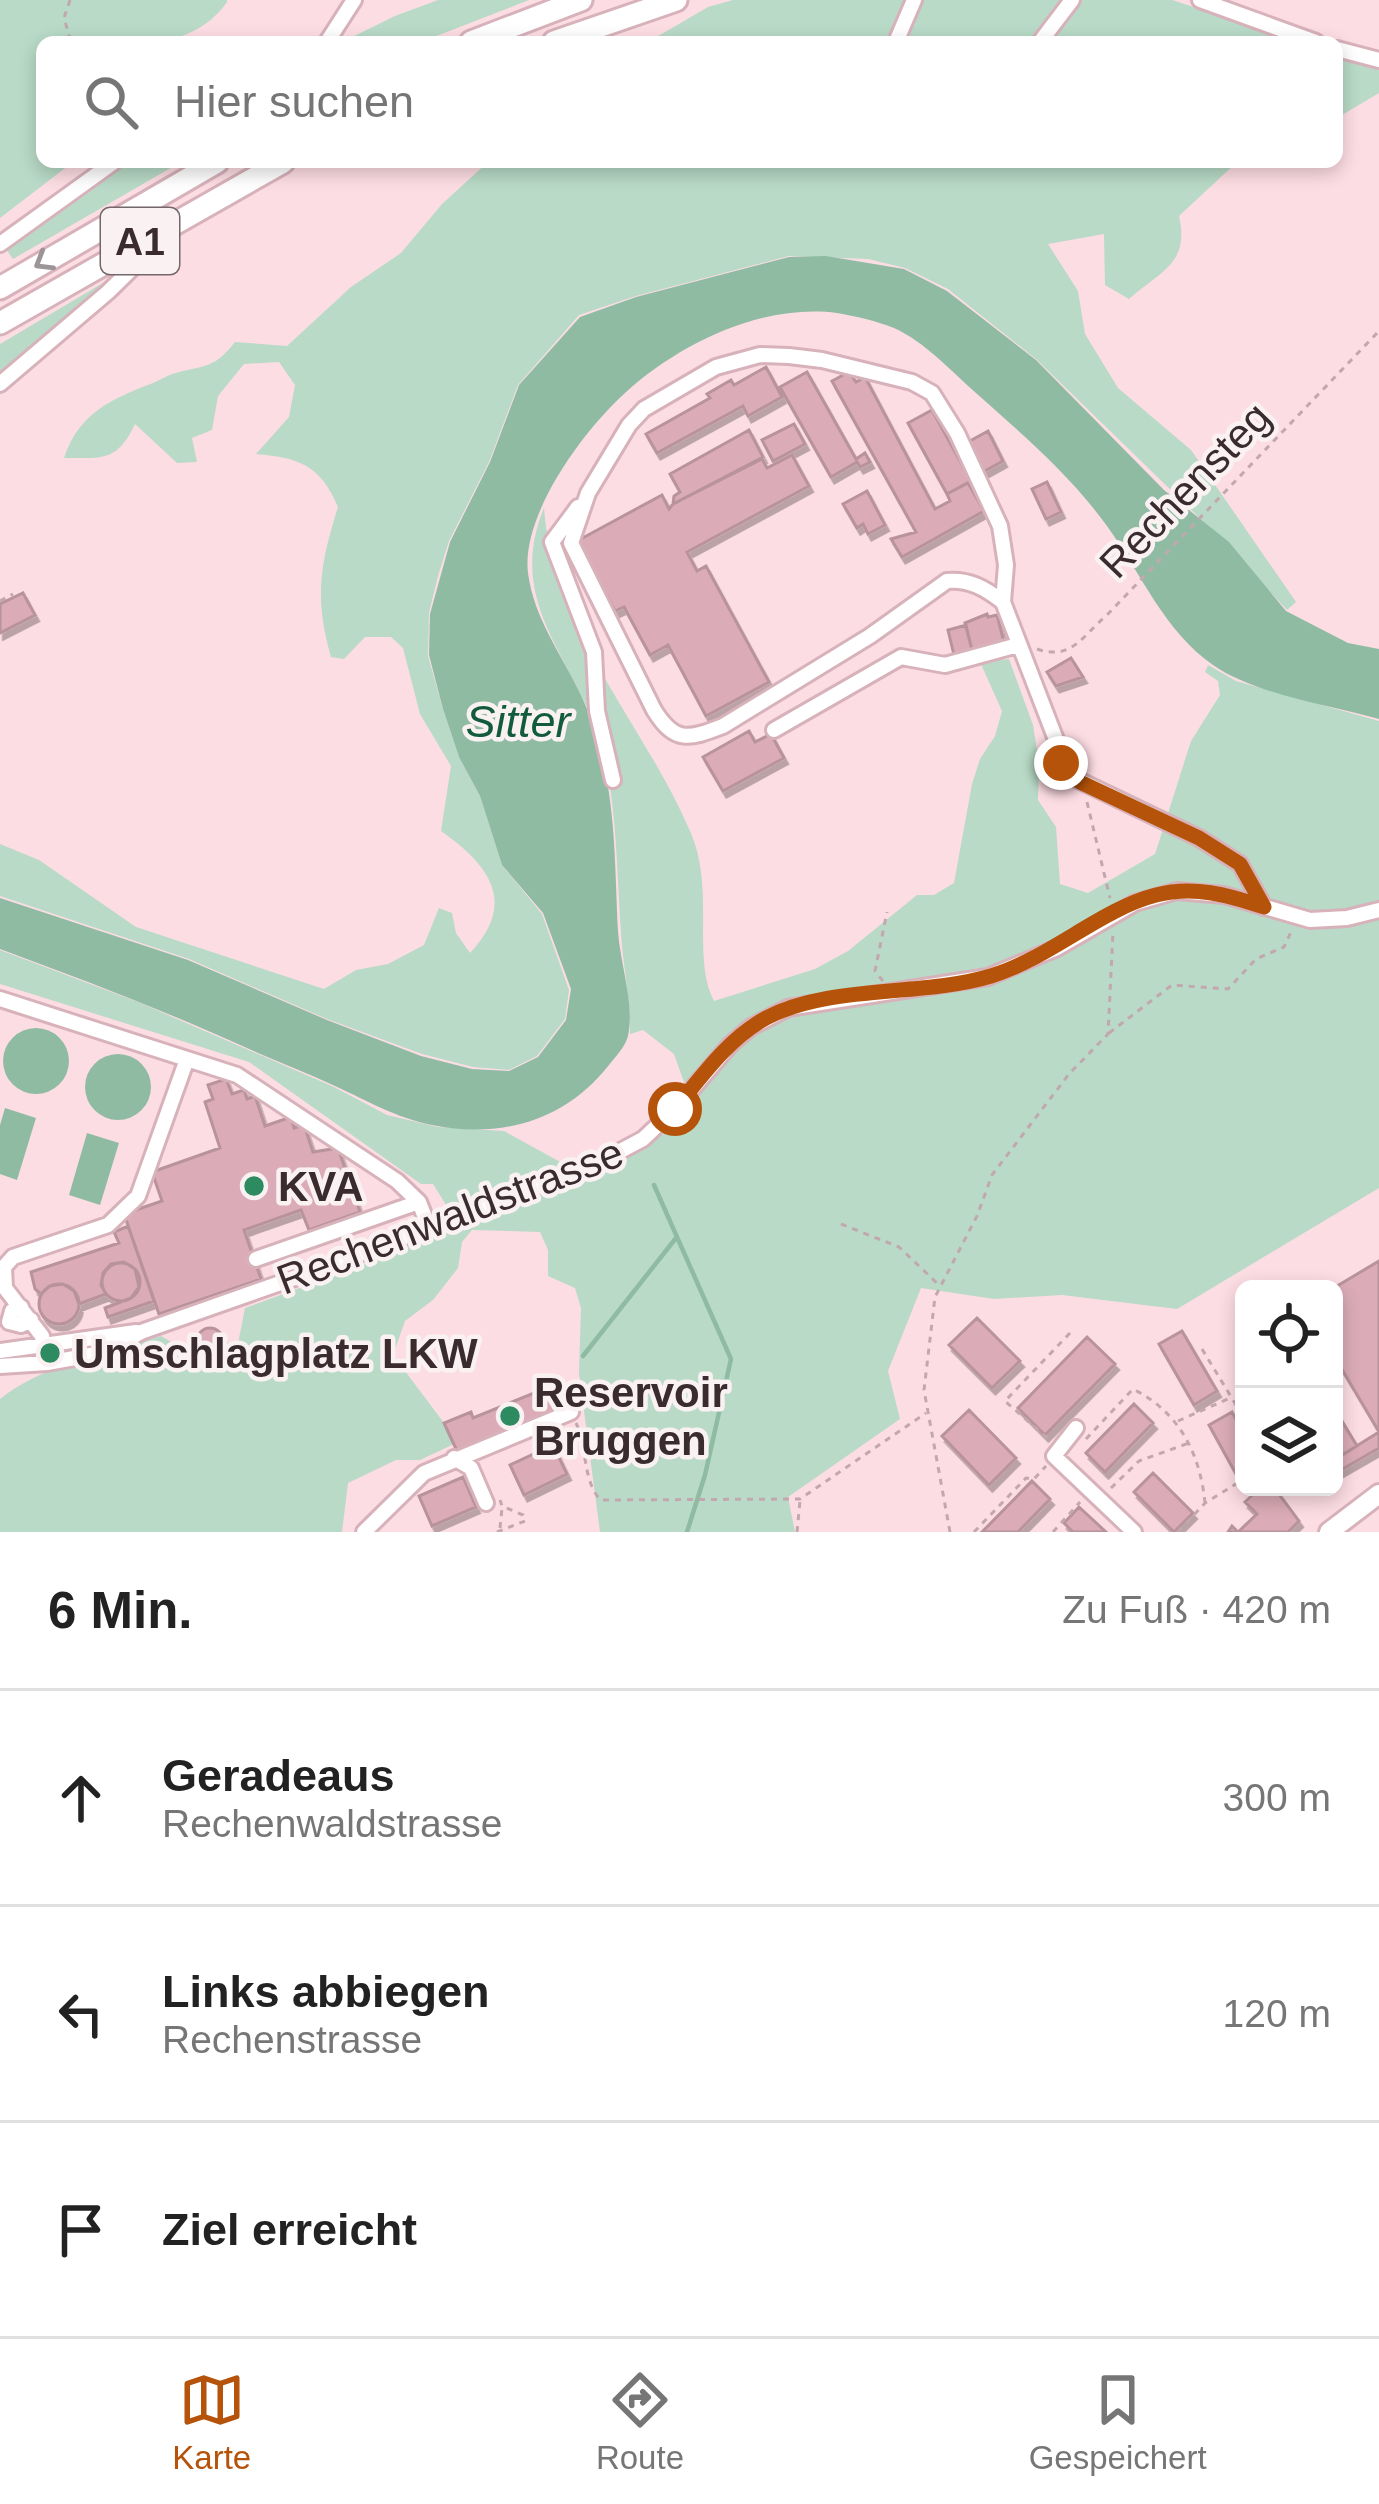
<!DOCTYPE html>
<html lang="de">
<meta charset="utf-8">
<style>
:root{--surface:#fff;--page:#f2f2f2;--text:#222;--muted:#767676;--line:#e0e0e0;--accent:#b45309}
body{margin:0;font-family:Helvetica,sans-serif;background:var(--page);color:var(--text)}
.controls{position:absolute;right:36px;bottom:36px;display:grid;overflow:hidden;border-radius:18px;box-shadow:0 6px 18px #0003}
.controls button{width:108px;height:108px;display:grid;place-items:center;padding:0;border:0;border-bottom:3px solid var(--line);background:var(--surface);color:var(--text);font:60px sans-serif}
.stop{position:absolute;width:36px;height:36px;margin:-27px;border:9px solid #b45309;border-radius:50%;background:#fff}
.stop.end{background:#b45309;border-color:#fff;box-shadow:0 3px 12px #0008}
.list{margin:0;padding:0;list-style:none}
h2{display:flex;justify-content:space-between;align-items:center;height:156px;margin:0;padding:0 48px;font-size:51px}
h2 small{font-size:39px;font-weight:400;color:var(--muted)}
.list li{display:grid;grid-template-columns:78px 1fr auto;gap:36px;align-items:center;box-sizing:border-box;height:216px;padding:0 48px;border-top:3px solid var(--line)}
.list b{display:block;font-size:45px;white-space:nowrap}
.list p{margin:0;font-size:39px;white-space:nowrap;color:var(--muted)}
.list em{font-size:39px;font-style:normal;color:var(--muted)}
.icon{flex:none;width:66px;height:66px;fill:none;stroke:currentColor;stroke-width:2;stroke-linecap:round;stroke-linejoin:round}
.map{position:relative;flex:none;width:1379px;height:1532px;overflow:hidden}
.search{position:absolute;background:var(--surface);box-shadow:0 6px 18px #0003;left:36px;right:36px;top:36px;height:132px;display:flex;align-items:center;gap:30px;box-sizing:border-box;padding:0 42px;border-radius:18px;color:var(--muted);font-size:45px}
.sheet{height:804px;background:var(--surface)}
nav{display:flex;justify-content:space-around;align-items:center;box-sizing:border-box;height:168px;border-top:3px solid var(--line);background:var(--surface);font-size:33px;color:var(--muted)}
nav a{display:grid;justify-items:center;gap:6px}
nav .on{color:var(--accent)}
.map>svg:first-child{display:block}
.green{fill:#b8dac6}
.water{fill:#90bba3}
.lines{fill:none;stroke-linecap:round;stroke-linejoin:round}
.stream{stroke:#90bba3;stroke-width:4.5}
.building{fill:#dbacb7;stroke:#b8939c;stroke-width:3;filter:url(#shadow)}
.minor-casing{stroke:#d8b2bb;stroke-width:20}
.major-casing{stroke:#d8b2bb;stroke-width:24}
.highway-casing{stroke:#d8b2bb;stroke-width:27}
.path{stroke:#c2a8ae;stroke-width:3;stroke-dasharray:6 6;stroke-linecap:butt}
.minor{stroke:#fff;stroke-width:14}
.major{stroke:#fff;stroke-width:18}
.highway{stroke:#fff;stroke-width:21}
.oneway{stroke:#9c9597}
.route{stroke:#b45309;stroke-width:15}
.poi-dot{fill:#2e8a61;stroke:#faf1f3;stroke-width:4.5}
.labels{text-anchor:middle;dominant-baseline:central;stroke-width:9;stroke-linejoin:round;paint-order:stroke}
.shield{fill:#faf1f3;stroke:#74666a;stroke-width:3}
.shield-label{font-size:39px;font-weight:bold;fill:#3a2b2f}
.street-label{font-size:42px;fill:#3a2b2f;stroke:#faf1f3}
.poi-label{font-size:42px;font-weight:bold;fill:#3a2b2f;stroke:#faf1f3;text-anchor:start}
.water-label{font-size:45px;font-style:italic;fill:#125b3d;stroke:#faf1f3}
</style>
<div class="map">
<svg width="1379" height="1532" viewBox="0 0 1379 1532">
<defs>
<filter id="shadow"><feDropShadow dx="3.5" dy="6" stdDeviation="0" flood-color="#0004"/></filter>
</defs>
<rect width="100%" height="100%" fill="#fddde4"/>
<path class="green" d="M0,0H227V2C187,60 104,42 42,42V162H73L0,218Z
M438,0H529L421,42H342L395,16Z
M733,0H1172L1303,42H648L708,7Z
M1337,54L1379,67V93L1337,118Z
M122,162H181L13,259L6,249L78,190Z
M488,162H1237L1179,216C1190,263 1161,271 1129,299L1105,285L1104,234L1048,244L1078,291L1085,334L1118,388L1191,450L1296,602L1287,610L1213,531L1036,359L948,289L905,268L868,259L789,256L636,296L579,315L518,385L489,462L449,541L438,576L429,613L428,656L443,709L459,757L480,796L502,865L542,914L569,990L565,1019L537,1056L509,1070L473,1067L422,1054L327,1019L189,959L0,896V844L39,860L136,927L324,989L356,970L388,964L424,945L439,908L452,913L456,933L470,953C518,902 489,865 441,831L451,766L420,714L403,648L391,637H365L344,659L331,657C314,597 320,565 338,507C320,465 300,458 256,454L289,417L295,385L279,362L244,364L218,396L212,430L192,438L197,462L177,463L135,424C117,462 103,458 64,458C79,413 111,399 153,383C162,379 170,374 179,372C208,365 215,367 235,342L287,346L351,287L401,253L442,204Z
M108,280L110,282L0,379V344Z
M544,508C553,630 643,722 690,831C716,889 691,957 714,1001L815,969L848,951L917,895H934L954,883L972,784L980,759L995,736L1002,711L980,662L1009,659L1033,725L1039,763L1038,800L1056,827L1060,884L1088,893L1155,854L1191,741L1220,695L1218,681L1205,672L1208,665L1236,681L1379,721V1188L1177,1309L1062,1295L994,1299L921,1288L888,1371L900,1419L788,1497L795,1532H600L579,1373L581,1308L575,1288L548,1276V1250L540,1232L472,1230L462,1242L458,1268L433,1300L405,1321L393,1355L444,1423L454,1444L420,1460H396L348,1483L342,1532H0V1399C43,1364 109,1353 161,1336C181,1346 190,1360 212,1368L235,1359L245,1308L362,1265L397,1248L451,1213L433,1184H421L249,1062L0,984V950L138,1002L334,1087L387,1115L438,1127L504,1131L593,1180L695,1113L674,1054L643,1030L630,1034C631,1000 623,967 621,933C617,874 617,816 605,758C584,665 502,609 544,508Z"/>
<path class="water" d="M826,256L904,269L947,291L1036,360L1164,490L1229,542L1286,611L1348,643L1379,649V719C1329,705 1254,694 1213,665C1164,631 1141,573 1107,526C1070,475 1023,435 976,393C951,371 925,342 894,328C877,321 855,316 837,313C762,303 679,344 625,393C583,431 521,515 528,573C534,618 560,652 579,691C589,711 597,735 602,757C616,814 615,873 618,931C620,964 635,1004 628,1036C625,1047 616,1056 609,1065C565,1121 501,1139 432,1125C394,1117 370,1102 335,1086C307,1073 278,1062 249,1049C168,1012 84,980 0,949V898L188,960L327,1020L421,1056L472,1069L509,1071L538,1057L566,1020L571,989L543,913L502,865L480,796L459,757L443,709L429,655L430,614L450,542L490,462L519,385L580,317L636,297L789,257Z
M3 1061a33 33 0 1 1 66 0a33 33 0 1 1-66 0Z
M85 1087a33 33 0 1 1 66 0a33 33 0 1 1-66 0Z
M5,1108L36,1118L17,1180L0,1174V1125Z
M87,1133L119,1143L100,1205L69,1195Z"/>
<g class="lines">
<path class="stream" d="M654,1185L731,1359L705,1475L687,1532
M583,1356L676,1238"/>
</g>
<path class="building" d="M766,367L782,397L748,416L743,406L657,453L646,434L710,398L707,394L731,380L734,385Z
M807,372L856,459L865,453L870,462L860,467L857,462L831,477L780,387Z
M849,372L856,382L865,377L935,509L950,501L947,494L968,483L984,511L902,557L891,539L916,532L832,381Z
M932,410L971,481L947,494L908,423Z
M794,424L805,444L773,461L762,440Z
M749,430L763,457L673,504L674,496L680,492L670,474Z
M988,431L1003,461L983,472L968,442Z
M792,455L809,486L687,552L697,571L706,566L769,682L706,716L668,645L650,655L624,607L615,611L577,541L662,495L669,509L673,504L762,459L767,468Z
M1047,482L1061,512L1046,519L1032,489Z
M867,491L885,525L868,534L863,524L857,528L843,504Z
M23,593L35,615L0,633V604Z
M987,614L988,617L997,615L1004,642L972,650L965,623Z
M966,625L972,650L954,655L948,630Z
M1071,658L1083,677L1056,686L1047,672Z
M749,731L755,742L771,734L784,758L723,791L703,757Z
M226,1079L232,1094L244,1090L247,1099L255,1096L265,1126L291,1117L294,1128L304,1125L313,1152L338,1148L360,1212L309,1230L301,1210L244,1230L261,1279L159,1314L124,1214L162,1201L152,1172L220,1148L205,1102L213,1099L208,1085Z
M128,1226L154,1301L108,1317L105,1308L131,1298L139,1287L135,1269L124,1262L111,1264L103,1273L101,1285L106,1294L79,1304L74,1291L63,1284L50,1286L41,1294L35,1289L31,1272L119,1243L114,1232Z
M1379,1261V1429L1378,1430L1334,1356L1332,1289Z
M102 1282a19 19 0 1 1 38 0a19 19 0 1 1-38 0Z
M39 1304a20 20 0 1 1 40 0a20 20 0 1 1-40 0Z
M977,1318L1020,1361L992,1388L949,1345Z
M197 1341a13 13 0 1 1 26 0a13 13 0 1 1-26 0Z
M1182,1331L1217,1391L1194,1405L1159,1344Z
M1087,1337L1115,1364L1045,1435L1018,1408Z
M561,1382L566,1394L559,1397L564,1408L457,1451L444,1423L471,1412L473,1418Z
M1134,1404L1153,1423L1105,1472L1086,1453Z
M1334,1408L1357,1446L1334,1460Z
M969,1410L1016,1458L989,1485L942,1436Z
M1232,1412L1244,1434V1469L1236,1474L1209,1425Z
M1379,1432V1448L1334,1474V1460Z
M553,1445L567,1474L524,1495L510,1465Z
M1153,1473L1193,1513L1174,1532L1134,1492Z
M463,1477L476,1507L432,1526L419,1496Z
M1032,1481L1050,1499L1018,1532H982Z
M1261,1487L1273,1493L1276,1490L1299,1521L1288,1532H1228L1232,1526L1238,1532L1257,1514L1245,1502Z
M1079,1507L1092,1519L1106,1532H1073L1064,1523Z"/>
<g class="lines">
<defs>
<path id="minor" d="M1200,0L1316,42
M327,42L354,0
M896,42L914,0
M1040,42L1072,0
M1337,49L1379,60
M0,244L114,162
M0,384L108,292L164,237
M578,507L552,542L594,652L597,711L613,780
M1003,602C985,588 969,579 947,581L870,636L723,726C689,739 675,744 654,710L571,543L588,493L629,425L644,409L716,367L760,355L789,356L822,360L912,382L932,393L957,433L1000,526L1006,565L1003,602L1070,776L1199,838L1240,864L1264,907
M774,730L901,657L945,665L1018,645
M0,999L187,1059L138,1196L108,1225L13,1257L4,1267L5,1288L42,1336L47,1363
M187,1059L237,1075L397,1181L419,1202L428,1225
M256,1259L419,1202
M21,1307L12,1311L9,1322L21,1325L31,1320
M0,1351L136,1332
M0,1366L47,1363L102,1353L141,1332L320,1269L594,1165L643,1139L675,1109L730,1045L751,1027L788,1008L988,977L1057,948L1135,903L1177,891L1224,895L1310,920L1347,918L1379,910
M1076,1428L1054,1456L1134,1532
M454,1458L471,1468L486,1503
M364,1532L424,1473L571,1412"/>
<path id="major" d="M1329,1532L1379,1494"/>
<path id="highway" d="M471,42L581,0
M554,42L676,0
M0,288L217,162
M0,323L283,162"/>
</defs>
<use href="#minor" class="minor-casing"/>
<use href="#major" class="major-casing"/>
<use href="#highway" class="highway-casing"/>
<path class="path" d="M70,0L64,18L71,42
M0,601L13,594
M1037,649C1072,661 1082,636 1107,615L1379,331
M1087,802L1110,898
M883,981L875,971L887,912
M1109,1033L1172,985L1228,989L1256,959L1284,947L1291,932
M841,1224L899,1247L939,1285
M1202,1349L1244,1418
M1178,1421L1230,1398
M576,1423C587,1446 583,1484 601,1500L800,1499L926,1413
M1047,1438L1005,1401L1070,1333
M1086,1439L1133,1389C1179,1412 1200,1453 1205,1503
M1285,1487L1291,1496
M1111,1488L1139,1461L1189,1443
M500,1528L502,1508
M497,1532L525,1521L523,1515L502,1506L500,1500
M797,1532L800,1501
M950,1532L924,1390L935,1297L977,1216L992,1175L1069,1074L1108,1034L1113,932
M974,1532L1026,1478L1034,1479L1046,1466
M1053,1532L1080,1502
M1178,1532L1205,1503L1244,1479"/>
<use href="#minor" class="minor"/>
<use href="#major" class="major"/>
<use href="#highway" class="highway"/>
</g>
<defs><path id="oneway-chevron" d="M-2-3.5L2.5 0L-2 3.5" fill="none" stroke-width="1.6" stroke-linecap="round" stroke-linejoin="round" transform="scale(3)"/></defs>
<use class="oneway" href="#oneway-chevron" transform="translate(43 262) rotate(149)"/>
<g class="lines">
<path class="route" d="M675,1109C702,1076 728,1039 766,1018C830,984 921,997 991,976C1050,958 1101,909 1156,895C1193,885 1228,895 1264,907L1240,864L1199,838L1082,783L1070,776L1061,763"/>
</g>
<g class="poi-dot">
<circle cx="254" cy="1186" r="12"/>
<circle cx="50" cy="1353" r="12"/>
<circle cx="510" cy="1416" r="12"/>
</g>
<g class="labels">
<rect class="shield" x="101" y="208" width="78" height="66" rx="9"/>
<g class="shield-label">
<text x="140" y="241">A1</text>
</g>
<g class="street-label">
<text transform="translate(1185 490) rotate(-46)">Rechensteg</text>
<text transform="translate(450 1216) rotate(-21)">Rechenwaldstrasse</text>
</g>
<g class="poi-label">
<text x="278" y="1186">KVA</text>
<text x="74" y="1353">Umschlagplatz LKW</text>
<text x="534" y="1392">Reservoir<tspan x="534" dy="48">Bruggen</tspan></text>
</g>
<g class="water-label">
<text x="518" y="721">Sitter</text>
</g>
</g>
</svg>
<div class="controls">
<button><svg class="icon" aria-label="locate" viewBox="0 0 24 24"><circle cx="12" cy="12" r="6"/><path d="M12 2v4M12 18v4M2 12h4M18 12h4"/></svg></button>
<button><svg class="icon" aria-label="layers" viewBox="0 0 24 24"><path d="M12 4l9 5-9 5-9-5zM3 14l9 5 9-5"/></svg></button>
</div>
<div class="stop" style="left:675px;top:1109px"></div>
<div class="stop end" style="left:1061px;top:763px"></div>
<div class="search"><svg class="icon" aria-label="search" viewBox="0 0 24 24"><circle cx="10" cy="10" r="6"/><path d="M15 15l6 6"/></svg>Hier suchen</div>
</div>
<section class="sheet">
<h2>6 Min.<small>Zu Fuß · 420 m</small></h2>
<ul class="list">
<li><svg class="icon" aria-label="ahead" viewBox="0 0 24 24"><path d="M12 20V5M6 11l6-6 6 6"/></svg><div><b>Geradeaus</b><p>Rechenwaldstrasse</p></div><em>300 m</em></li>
<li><svg class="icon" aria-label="left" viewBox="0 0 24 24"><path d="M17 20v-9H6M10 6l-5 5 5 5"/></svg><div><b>Links abbiegen</b><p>Rechenstrasse</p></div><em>120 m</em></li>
<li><svg class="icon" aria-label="arrive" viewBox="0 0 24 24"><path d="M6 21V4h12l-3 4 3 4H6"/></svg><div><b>Ziel erreicht</b></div></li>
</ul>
</section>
<nav>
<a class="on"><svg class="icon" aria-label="map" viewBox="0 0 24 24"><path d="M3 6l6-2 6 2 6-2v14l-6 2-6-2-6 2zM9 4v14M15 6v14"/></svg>Karte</a>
<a><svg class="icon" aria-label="directions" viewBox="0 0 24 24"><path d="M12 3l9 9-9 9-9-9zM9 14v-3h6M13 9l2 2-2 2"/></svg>Route</a>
<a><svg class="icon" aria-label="saved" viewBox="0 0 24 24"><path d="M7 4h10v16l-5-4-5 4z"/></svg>Gespeichert</a>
</nav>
